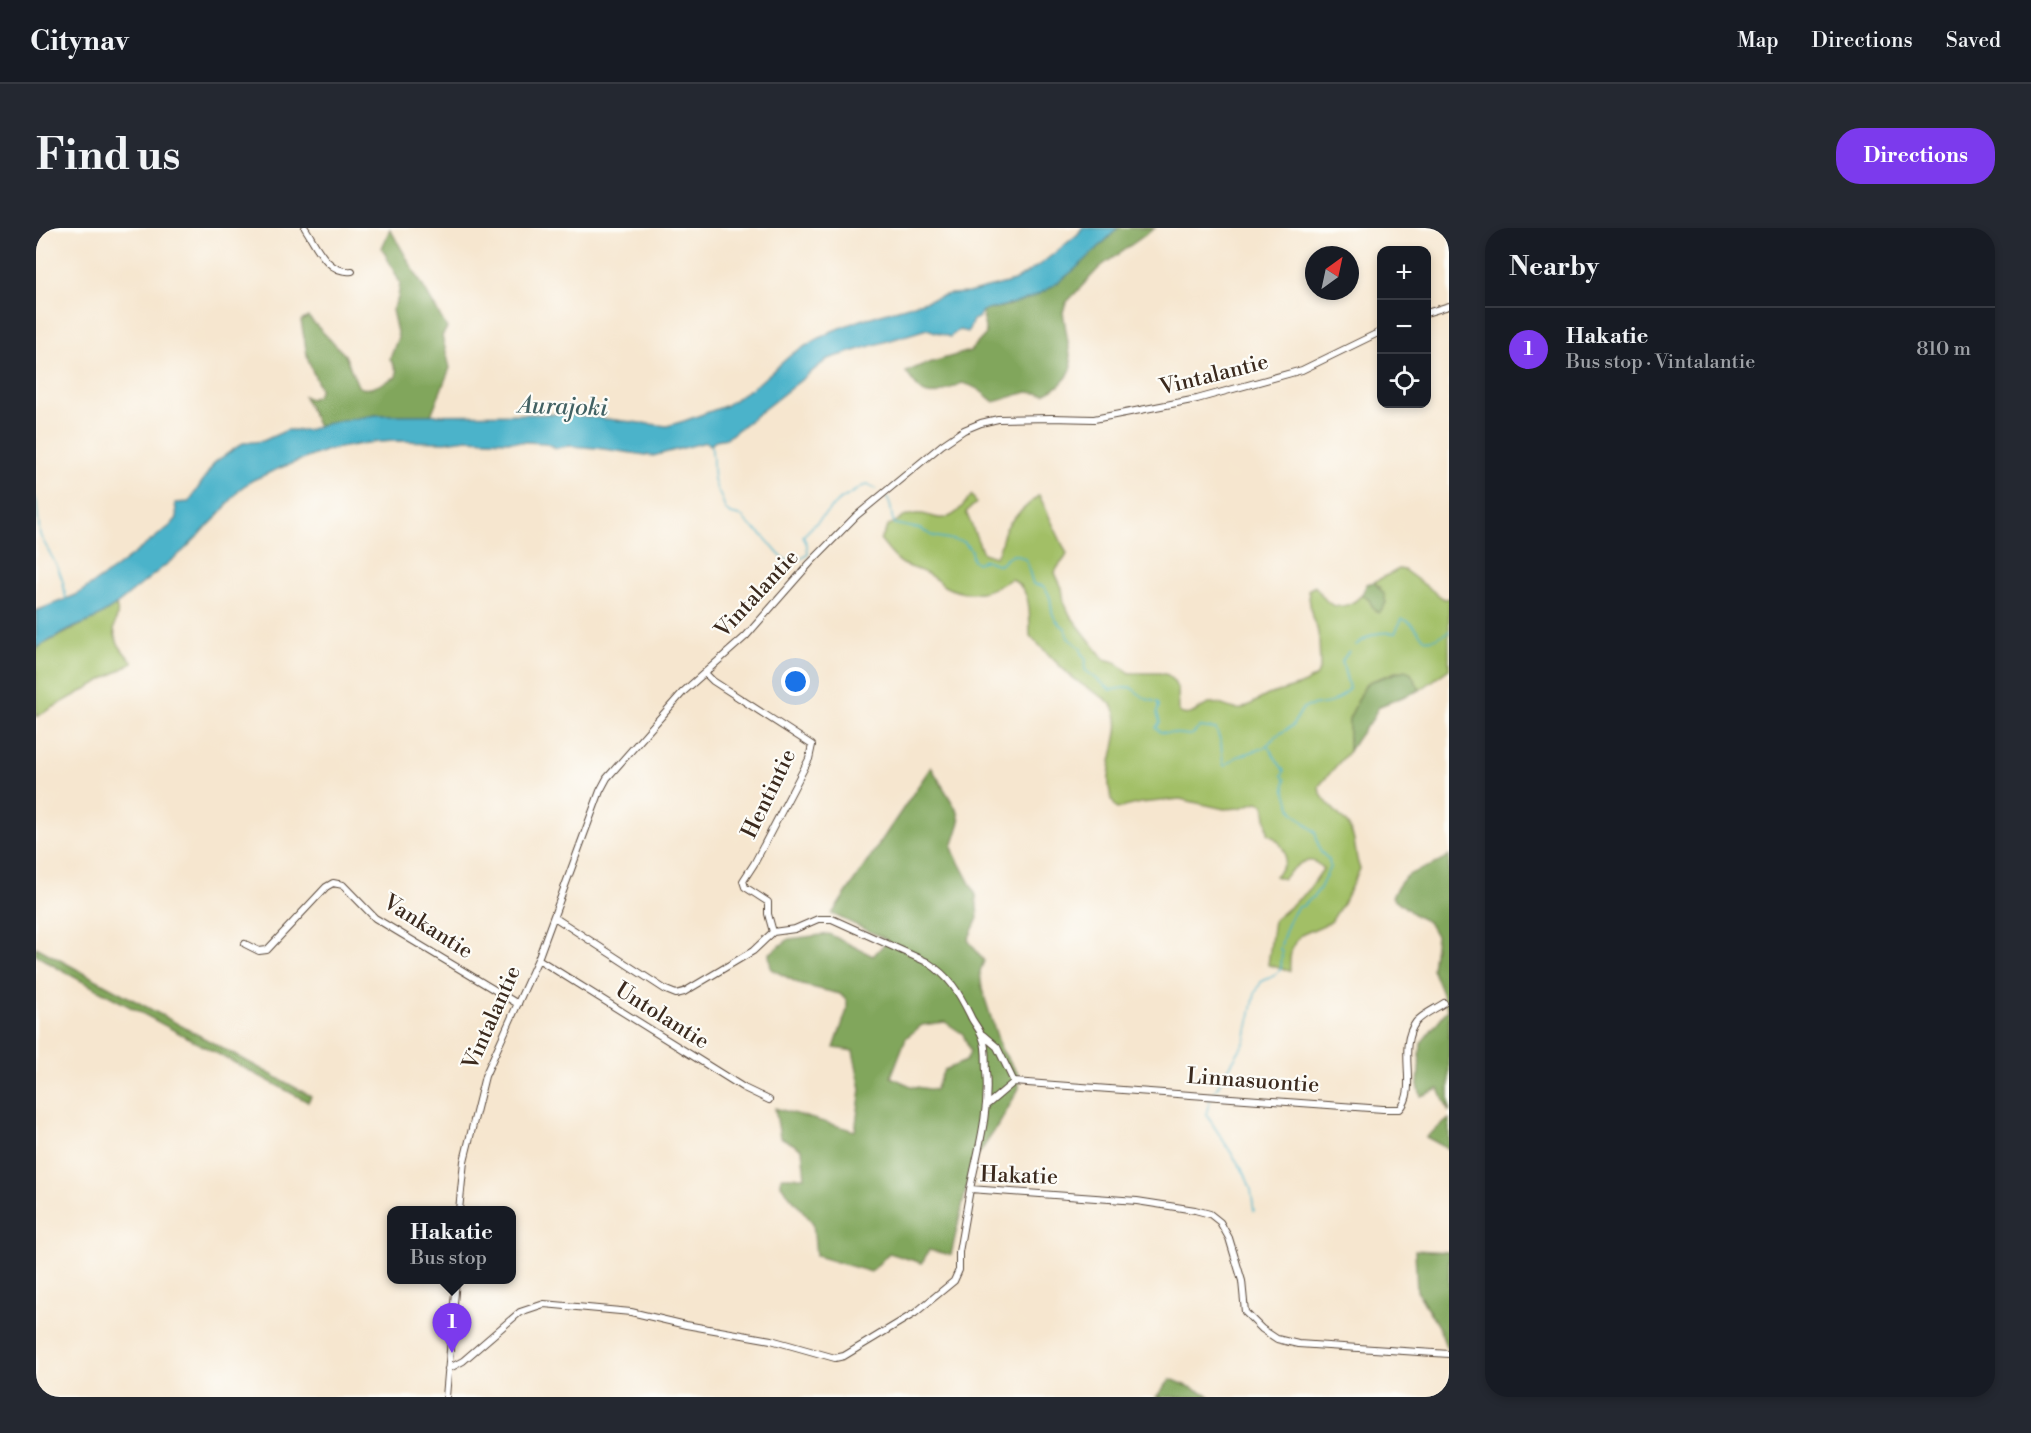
<!DOCTYPE html>
<meta charset="utf-8">
<style>
:root{--surface:#171b24;--page:#242831;--text:#f1f3f6;--muted:#9ea1a6;--line:#363941;--accent:#7c3aed}
body{margin:0;font-family:"Libre Bodoni",serif;background:var(--page);color:var(--text)}
.controls{position:absolute;right:18px;top:18px;display:grid;overflow:hidden;border-radius:12px;box-shadow:0 3px 9px #0003}
.controls button{width:54px;height:54px;display:grid;place-items:center;padding:0;border:0;border-bottom:2px solid var(--line);background:var(--surface);color:var(--text);font:30px sans-serif}
.compass{position:absolute;left:1269px;top:18px;width:54px;height:54px;border-radius:50%;background:var(--surface);box-shadow:0 3px 9px #0003;rotate:33deg}
.you{position:absolute;left:760px;top:454px;width:21px;height:21px;margin:-15px;border:4px solid #fff;border-radius:50%;background:#1a73e8;box-shadow:0 0 0 9px #1a73e833}
.badge{display:grid;place-items:center;width:39px;height:39px;border-radius:50%;background:var(--accent);color:#fff;font-size:20px;font-weight:700}
.pin{position:absolute;translate:-50% -50px;filter:drop-shadow(0 2px 3px #0008)}
.pin::after{content:'';position:absolute;top:32px;width:21px;height:18px;background:inherit;clip-path:polygon(0 0,100% 0,50% 100%)}
.popup{position:absolute;left:351px;top:978px;width:129px;height:78px;box-sizing:border-box;display:grid;place-content:center;border-radius:12px;background:var(--surface);filter:drop-shadow(0 2px 4px #0005);font-size:20px;white-space:nowrap;color:var(--muted)}
.popup b{font-size:22px;color:var(--text)}
.popup::after{content:'';position:absolute;left:50%;top:100%;margin-left:-12px;border:12px solid transparent;border-top-color:var(--surface)}
.list{margin:0;padding:0;list-style:none}
h2{display:flex;justify-content:space-between;align-items:center;height:78px;margin:0;padding:0 24px;font-size:26px}
h2 small{font-size:20px;font-weight:400;color:var(--muted)}
.list li{display:grid;grid-template-columns:39px 1fr auto;gap:18px;align-items:center;box-sizing:border-box;height:84px;padding:0 24px;border-top:2px solid var(--line)}
.list b{display:block;font-size:22px;white-space:nowrap}
.list p{margin:0;font-size:20px;white-space:nowrap;color:var(--muted)}
.list em{font-size:20px;font-style:normal;color:var(--muted)}
.icon{flex:none;width:33px;height:33px;fill:none;stroke:currentColor;stroke-width:2;stroke-linecap:round;stroke-linejoin:round}
.map{position:relative;flex:none;width:1413px;height:1169px;overflow:hidden;border-radius:24px}
header{display:flex;align-items:center;gap:36px;box-sizing:border-box;height:84px;padding:0 30px;background:var(--surface);border-bottom:2px solid var(--line)}
header strong{font-size:28px}
nav{display:flex;gap:33px;margin-inline-start:auto;font-size:21px}
.intro{display:flex;align-items:center;justify-content:space-between;box-sizing:border-box;height:144px;padding:0 36px}
h1{margin:0;font-size:42px}
.button{padding:15px 27px;border-radius:24px;background:var(--accent);color:#fff;font-size:21px;font-weight:700}
main{display:flex;gap:36px;padding:0 36px}
aside{flex:1;background:var(--surface);border-radius:24px;box-shadow:0 3px 9px #0003}
.map>svg:first-child{display:block}
.green{fill:#a2bf66;stroke:#6e7442;stroke-width:1.5}
.forest{fill:#81a65b;stroke:#5e683c;stroke-width:1.5;fill-rule:evenodd}
.water{fill:#4bb3ca;stroke:#436e74;stroke-width:1.5}
.lines{fill:none;stroke-linecap:round;stroke-linejoin:round}
.stream{stroke:#4bb3ca;stroke-width:1.5}
.minor-casing{stroke:#574639;stroke-width:8}
.minor{stroke:#fff;stroke-width:6}
.labels{text-anchor:middle;dominant-baseline:central;stroke-width:4.5;stroke-linejoin:round;paint-order:stroke}
.street-label{font-size:22px;fill:#3b2a1e;stroke:#fdfcf7}
.water-label{font-size:24px;font-style:italic;fill:#416163;stroke:#fdfcf7}
</style>
<header>
<strong>Citynav</strong>
<nav><a>Map</a><a>Directions</a><a>Saved</a></nav>
</header>
<div class="intro"><h1>Find us</h1><a class="button">Directions</a></div>
<main>
<div class="map">
<svg width="1413" height="1169" viewBox="0 0 1413 1169">
<rect width="100%" height="100%" fill="#fdfcf7"/>
<filter id="ink" filterUnits="userSpaceOnUse"><feTurbulence type="fractalNoise" baseFrequency=".0167" numOctaves="2"/><feDisplacementMap in="SourceGraphic" scale="12" xChannelSelector="R" yChannelSelector="G"/><feConvolveMatrix kernelMatrix="1 2 1 2 8 2 1 2 1" color-interpolation-filters="sRGB"/></filter>
<filter id="wash" filterUnits="userSpaceOnUse"><feTurbulence type="fractalNoise" baseFrequency=".008" numOctaves="4" result="noise"/><feDisplacementMap in="SourceGraphic" scale="24" xChannelSelector="R" yChannelSelector="G"/><feGaussianBlur stdDeviation="1.35" result="paint"/><feColorMatrix in="noise" values="0 0 0 0 0 0 0 0 0 0 0 0 0 0 0 0 0 1.4 0 .05"/><feComposite in="paint" operator="in"/></filter>
<g filter="url(#wash)">
<rect width="100%" height="100%" fill="#f6e6cf"/>
<path class="green" d="M936,267L940,275L930,284L947,325L959,329C966,321 965,311 969,302C977,288 991,278 1003,267L1031,326C1029,333 1021,337 1019,345L1026,360L1028,374L1034,387L1068,431L1079,434L1094,445H1124L1132,447L1138,454L1142,462L1143,484C1154,492 1163,479 1173,476C1185,473 1194,483 1206,481L1232,467L1265,457L1281,448L1284,439L1283,411L1281,400L1276,390L1272,362L1279,358C1283,363 1287,370 1292,374C1302,383 1319,376 1326,366L1333,372L1339,383L1344,359L1338,354L1363,341L1368,342L1408,371L1413,370V441L1384,462L1374,444L1362,443L1333,454L1329,458L1313,491V523L1283,558C1282,571 1306,587 1313,599C1321,612 1318,628 1324,641L1307,675L1295,694L1265,707C1255,716 1253,730 1254,743L1232,737L1238,692L1271,664L1287,641C1272,622 1258,640 1247,651L1239,648C1256,632 1250,617 1232,605L1228,576L1221,574L1204,580L1188,581L1144,571L1105,575L1081,581C1058,548 1092,507 1078,481C1072,469 1052,462 1041,453C1024,440 1010,423 994,408C993,386 997,362 975,351C954,365 932,371 908,358C903,354 899,350 893,347C885,342 875,340 867,336C857,330 851,320 844,312L853,297C862,294 868,286 879,286C886,285 891,287 898,289C918,295 926,277 936,267Z
M80,377C83,386 81,387 79,396C75,412 88,424 97,435L0,489V420C27,405 55,394 80,377Z"/>
<path class="forest" d="M1082,0H1119L1064,39L1030,75L1027,84L1036,139L1031,149L1023,158L1008,166L991,164L958,174C948,166 939,157 926,155C893,170 891,174 870,144L886,137L934,123L950,106L946,83L974,77L1050,31Z
M354,1L411,100L406,108L414,140L395,187H340L282,199L268,168L274,171L281,168L284,161L272,132L265,93L272,89L309,127L322,158C332,166 349,153 360,149L361,143L354,131L362,109L356,82L362,70L364,55L346,20Z
M1338,354L1348,366L1350,375L1343,385L1339,383L1333,372L1326,366L1331,356Z
M1369,442L1374,444L1384,462L1344,478C1339,483 1338,490 1334,495C1325,503 1320,512 1313,523V491L1329,458L1333,454Z
M895,539L922,584L924,594L916,619L919,627L940,667L942,690L932,712L948,733L944,743L946,761L965,821L983,847V860L965,893L938,933L931,957L915,1027L893,1022L886,1035L853,1025L835,1044L780,1028L777,995L745,957V949H769L766,921L744,909L739,880L819,903L825,861L817,823L798,820L811,782V773L804,766L766,757L735,741L733,726L753,711L793,706L837,728L852,712L796,686ZM909,794L927,806L934,824L930,833L908,842L899,862L875,858L855,849L870,810L886,797Z
M1413,628V884L1403,861L1385,868L1382,857L1385,815L1412,781L1396,741L1400,708L1392,694L1380,688L1356,669C1372,635 1387,647 1413,628Z
M0,719L275,868L272,874L25,742L0,727Z
M1413,891V921L1390,909Z
M1379,1022L1413,1024V1126L1403,1100L1381,1063Z
M1135,1151L1171,1166L1174,1169H1120Z"/>
<path class="water" d="M1046,0H1082C1061,21 1038,45 1012,61C993,73 968,78 946,83L942,90L937,92L932,104L923,102L914,109L891,101L792,131L691,210L680,212L675,217L670,214L617,228L560,220L533,218L520,220L509,215L431,211L409,214L358,213L331,215L292,222L244,240L217,252L205,260L180,290L147,323L80,377L57,392L37,400L0,420V383L40,367L77,342L134,298L141,290L139,275L153,274L179,234L207,215L227,213L251,202H272L292,195L340,187L528,186L631,198L648,193L689,178L724,154L757,125L796,103L825,92L913,66L932,65L978,53L1005,36L1042,6Z"/>
<g class="lines">
<path class="stream" d="M675,218C678,229 676,239 678,251C679,262 688,270 689,282L695,286L707,289C713,300 719,299 727,308C742,322 749,346 772,326L771,317L767,308L801,274L827,258L832,257L840,261
M0,269L4,307L22,340L27,354L30,371
M850,269C858,278 853,287 859,296L884,301L897,308L928,314L935,322L936,331L941,335L949,332L964,337C974,327 976,323 990,332L997,356L1007,358C1023,375 1006,384 1029,400L1032,410L1045,420V425L1050,431L1049,442L1075,462L1094,459L1110,471L1121,474L1123,477L1121,485L1124,494L1120,500L1124,504L1154,507L1157,506L1164,499L1180,501L1185,515L1187,536L1189,538L1200,529L1225,521L1231,517L1240,508L1256,498L1267,480C1289,473 1296,481 1313,460L1306,433L1313,423
M1320,417C1336,406 1340,403 1359,405L1366,391C1388,395 1379,426 1413,403
M1179,863L1209,813L1219,766L1225,754L1239,747L1245,741L1246,724L1244,721C1248,707 1252,691 1262,679L1267,678L1278,668L1284,660L1294,639L1293,632L1284,623L1279,604L1257,584L1249,562V551L1246,548L1248,543L1231,517
M1174,872L1170,886L1209,946L1215,962L1218,983"/>
</g>
</g>
<g filter="url(#ink)">
<g class="lines">
<defs>
<path id="minor" d="M269,0C281,18 291,46 316,43
M1390,85L1413,78
M669,445L677,453L776,517L773,531L718,636L707,653L709,659L732,674V686L737,704
M518,689L630,762L640,766L648,764L717,723L737,704L759,701L782,691H796L891,734C914,749 922,763 934,787C937,795 945,802 947,811C951,821 949,832 950,843C954,882 942,922 934,961
M209,716L223,723L231,722L290,659L297,655L307,657L339,690L482,776
M502,731L708,860L733,872
M947,807L961,819L978,854
M952,876L978,854L1347,881H1364C1383,861 1360,820 1380,794C1387,786 1399,781 1408,775
M423,982L428,933L449,848L502,731L564,563L571,550L647,464L710,408L774,335L820,288L906,217L928,202L945,195L962,191L1015,190L1058,191L1161,171L1266,142L1346,103
M412,1141L427,1133L484,1084L508,1076L595,1084L650,1097L735,1112L799,1130L808,1128L879,1085L918,1053L923,1042V1024L934,961L1101,973L1159,982L1174,986L1184,994L1193,1010L1206,1053L1209,1084L1226,1101L1241,1111L1262,1116L1413,1126
M410,1169L420,1052"/>
</defs>
<use href="#minor" class="minor-casing"/>
<use href="#minor" class="minor"/>
</g>
</g>
<g class="labels">
<g class="street-label">
<text transform="translate(1178 147) rotate(-14)">Vintalantie</text>
<text transform="translate(721 366) rotate(-47)">Vintalantie</text>
<text transform="translate(733 566) rotate(-64)">Hentintie</text>
<text transform="translate(392 699) rotate(32)">Vankantie</text>
<text transform="translate(626 788) rotate(32)">Untolantie</text>
<text transform="translate(456 790) rotate(-66)">Vintalantie</text>
<text transform="translate(1217 853) rotate(4)">Linnasuontie</text>
<text transform="translate(983 948) rotate(2)">Hakatie</text>
</g>
<g class="water-label">
<text transform="translate(527 179) rotate(2)">Aurajoki</text>
</g>
</g>
</svg>
<div class="controls">
<button>+</button>
<button>−</button>
<button><svg class="icon" aria-label="locate" viewBox="0 0 24 24"><circle cx="12" cy="12" r="6"/><path d="M12 2v4M12 18v4M2 12h4M18 12h4"/></svg></button>
</div>
<svg class="compass" viewBox="-18 -18 36 36"><path d="M0-13l5 13h-10z" fill="#e53935"/><path d="M0 13l5-13h-10z" fill="#9ea1a6"/></svg>
<div class="you"></div>
<div class="pin badge" style="left:416px;top:1125px">1</div>
<div class="popup"><b>Hakatie</b>Bus stop</div>
</div>
<aside>
<h2>Nearby<small></small></h2>
<ul class="list">
<li><span class="badge">1</span><div><b>Hakatie</b><p>Bus stop · Vintalantie</p></div><em>810 m</em></li>
</ul>
</aside>
</main>
